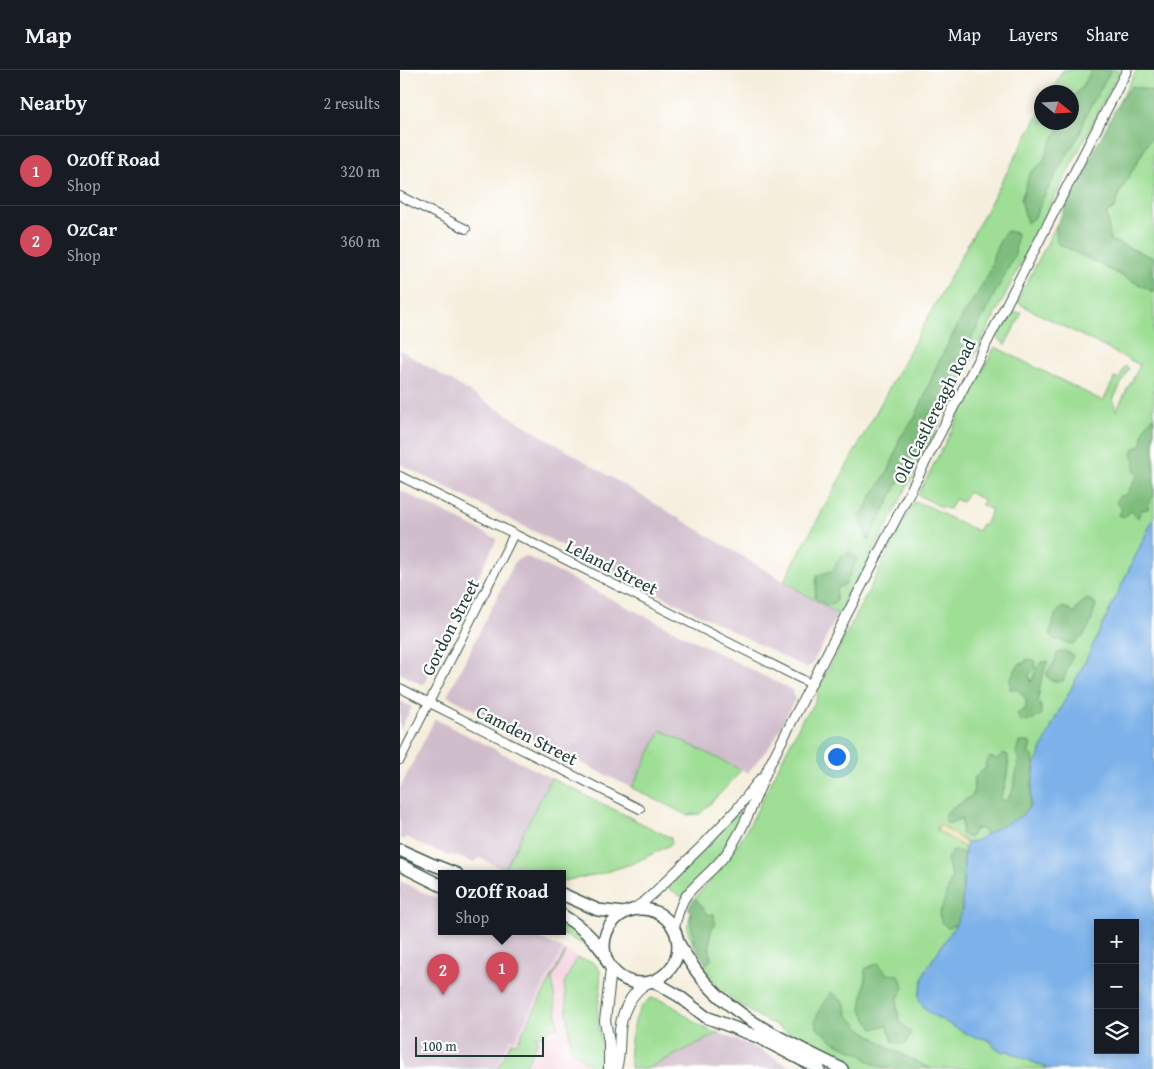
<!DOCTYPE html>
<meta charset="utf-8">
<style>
:root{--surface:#171b24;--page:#20242c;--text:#f1f3f6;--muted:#9ea1a6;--line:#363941;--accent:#d1495b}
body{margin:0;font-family:"Gentium Book Plus",serif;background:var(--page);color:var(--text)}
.controls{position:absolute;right:15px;bottom:15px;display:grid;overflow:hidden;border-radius:0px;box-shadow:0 2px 8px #0003}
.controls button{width:45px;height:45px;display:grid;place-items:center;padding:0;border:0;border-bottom:1px solid var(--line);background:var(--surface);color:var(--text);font:25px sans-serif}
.compass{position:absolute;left:634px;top:15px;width:45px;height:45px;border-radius:50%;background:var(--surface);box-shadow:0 2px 8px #0003;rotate:108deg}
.scale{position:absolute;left:15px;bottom:12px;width:129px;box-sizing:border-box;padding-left:5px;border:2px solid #1f3d34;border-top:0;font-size:14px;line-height:18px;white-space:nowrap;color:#1f3d34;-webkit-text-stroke:4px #fff;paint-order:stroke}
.you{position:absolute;left:436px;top:686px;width:18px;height:18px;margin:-12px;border:4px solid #fff;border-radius:50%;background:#1a73e8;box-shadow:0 0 0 8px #1a73e833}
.badge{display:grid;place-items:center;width:32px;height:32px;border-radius:50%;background:var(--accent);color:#fff;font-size:16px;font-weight:700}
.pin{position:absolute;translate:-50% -41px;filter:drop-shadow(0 1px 2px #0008)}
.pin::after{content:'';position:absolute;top:26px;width:18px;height:15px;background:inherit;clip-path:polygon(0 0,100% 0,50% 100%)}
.popup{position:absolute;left:38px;top:800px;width:128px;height:65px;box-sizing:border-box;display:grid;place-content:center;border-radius:0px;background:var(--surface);filter:drop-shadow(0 1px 4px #0005);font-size:16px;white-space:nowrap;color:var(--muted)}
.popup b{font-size:19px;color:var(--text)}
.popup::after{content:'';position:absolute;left:50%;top:100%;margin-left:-10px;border:10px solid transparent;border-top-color:var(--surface)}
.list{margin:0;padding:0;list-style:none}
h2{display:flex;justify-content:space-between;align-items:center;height:65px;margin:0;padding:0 20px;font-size:21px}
h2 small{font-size:16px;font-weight:400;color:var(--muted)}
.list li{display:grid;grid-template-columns:32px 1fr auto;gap:15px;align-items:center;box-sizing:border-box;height:70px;padding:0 20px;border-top:1px solid var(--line)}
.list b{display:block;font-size:19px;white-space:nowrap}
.list p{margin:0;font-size:16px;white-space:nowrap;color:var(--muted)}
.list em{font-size:16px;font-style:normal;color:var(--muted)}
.icon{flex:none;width:28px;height:28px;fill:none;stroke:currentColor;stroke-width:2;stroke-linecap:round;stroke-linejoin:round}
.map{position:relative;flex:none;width:754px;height:999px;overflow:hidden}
header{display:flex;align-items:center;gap:30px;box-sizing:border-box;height:70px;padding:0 25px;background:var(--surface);border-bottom:1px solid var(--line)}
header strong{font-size:24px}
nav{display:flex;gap:28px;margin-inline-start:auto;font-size:18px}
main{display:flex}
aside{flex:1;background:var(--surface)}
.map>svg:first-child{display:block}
.built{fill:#f4cfdc}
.industrial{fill:#d0bdcc}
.green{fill:#9ede95;stroke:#5e8e64}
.forest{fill:#7ebd7e;stroke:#4e7d59}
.sand{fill:#eeda9e;stroke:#868c69}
.water{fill:#7bb1e9;stroke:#4d778e;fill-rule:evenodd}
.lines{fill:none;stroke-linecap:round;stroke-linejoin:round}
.minor-casing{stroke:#3f584d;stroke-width:10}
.tertiary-casing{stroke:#3f584d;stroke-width:11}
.secondary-casing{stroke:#3f584d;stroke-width:12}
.primary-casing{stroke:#3f584d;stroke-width:14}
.minor{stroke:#fff;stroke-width:8}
.tertiary{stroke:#fff;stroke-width:9}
.secondary{stroke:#fff;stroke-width:10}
.primary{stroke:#fff;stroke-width:11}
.labels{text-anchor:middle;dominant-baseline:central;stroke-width:4.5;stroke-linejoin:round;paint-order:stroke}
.street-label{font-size:18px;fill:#1f3d34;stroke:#fff}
</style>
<header>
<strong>Map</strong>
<nav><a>Map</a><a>Layers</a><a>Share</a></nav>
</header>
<main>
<aside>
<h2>Nearby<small>2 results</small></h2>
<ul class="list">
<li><span class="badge">1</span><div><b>OzOff Road</b><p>Shop</p></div><em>320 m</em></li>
<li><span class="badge">2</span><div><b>OzCar</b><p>Shop</p></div><em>360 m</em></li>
</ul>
</aside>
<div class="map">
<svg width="754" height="999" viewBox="0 0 754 999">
<rect width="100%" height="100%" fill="#fff"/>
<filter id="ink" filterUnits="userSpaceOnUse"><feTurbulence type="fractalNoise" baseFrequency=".02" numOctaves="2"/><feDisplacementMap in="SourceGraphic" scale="10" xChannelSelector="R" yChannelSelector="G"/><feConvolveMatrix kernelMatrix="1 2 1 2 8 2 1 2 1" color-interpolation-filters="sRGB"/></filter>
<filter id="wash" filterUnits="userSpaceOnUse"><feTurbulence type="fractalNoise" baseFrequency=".0096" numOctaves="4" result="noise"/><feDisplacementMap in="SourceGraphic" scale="20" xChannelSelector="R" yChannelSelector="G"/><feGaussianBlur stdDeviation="1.12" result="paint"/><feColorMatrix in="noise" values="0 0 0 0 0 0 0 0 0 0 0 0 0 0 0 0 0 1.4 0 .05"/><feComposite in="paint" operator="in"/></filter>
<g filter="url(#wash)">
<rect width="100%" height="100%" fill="#f5eedc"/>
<path class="built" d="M163,879L185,890L198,995L196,999H95L111,968L115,970Z"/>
<path class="industrial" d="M0,280L438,544L412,595L406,598L0,394Z
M0,420L97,469L23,615L0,603Z
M126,486L392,620L395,629L373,672L348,703L261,660L232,718L47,626L116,490Z
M0,631L12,637L0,660Z
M35,649L151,708L104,800L80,788L73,792L50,784L49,786L24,776L7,767L4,770L0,768V718Z
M0,811L29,825L42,829V862H127L163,879L115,970L111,968L95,999H0Z
M319,963L354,977L395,999H247Z"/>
<path class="green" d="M663,0H720L441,546L384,511L641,40L642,52H672V22H651Z
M737,0H754V23L749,20L720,30Z
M754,62V188L710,170L706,143L715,138L719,124Z
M656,156L658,173L754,222V447L683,596L655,649L635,695L633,686L616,682L619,690L613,720L606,731L600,729L605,717L609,691L597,689L573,709L574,725L557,750L562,748V756L561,764L570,767L574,760L582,758L586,765L576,771L567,773L541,755L538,756L537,758L538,761L565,778L564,784L559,781L549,817L548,858L556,854L541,878L533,888L520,932L529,943L571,966L586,969L607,981L649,999H531L491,979L460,958L448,945L444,932L434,972L462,985L471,993L489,999H457L352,943L332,929L316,914L303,896L311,890C308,875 311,858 314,844L309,845L295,828C309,812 323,798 334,781C361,738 380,692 403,648C413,638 417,630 419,617L514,432C529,435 536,440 548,447C558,453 568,456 578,461L582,454L585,455L592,440L582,435L584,430L568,422L562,432L555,429L550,439L541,437L518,425L595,277L703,331L715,307L719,309L725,296L729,298L713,330L716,341L740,295L625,237L617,232Z
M612,242L622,243L605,275L598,268Z
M261,660L341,700L332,711L300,744L287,745L232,718Z
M151,708L271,768L272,774L234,793L200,804L163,811H162V804H117L104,800Z
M338,742L344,747L325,778L316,790L282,827L268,818Z
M291,842C291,853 294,864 293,874L287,859Z
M162,852C175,858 184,868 193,879L158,862H162Z
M165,882L166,883L152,908L158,957L150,958L144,965L136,966V968L138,971L124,999H97L112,972L117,973Z
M177,888L192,892L197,896L200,901L201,916L198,939L199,960L202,977L201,992L199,999H194L171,979L164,913Z
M251,928C277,930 293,959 319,963L247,999H232C226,987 233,951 240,939C242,935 247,931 251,928Z"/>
<path class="forest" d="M692,0H711L686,45L680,64L656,103L643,129L635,147L627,153L621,130L630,103L643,92L650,74L663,53L672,52V28L682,17Z
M732,16L749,20L754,23V62L719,124L715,138L707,143L710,170L754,188V222L657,173L656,156L720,30Z
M607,161L617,163L615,185L562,287L532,350L468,470L460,447L473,424L489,400L496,382L499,369L514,349L525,325L537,295L563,245L577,224L590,201L594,183L602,167Z
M752,348H754V426L751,429L748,439L741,440L738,448L731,441L725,447L719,445L722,439L716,432L719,426L726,425L738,405L734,400L735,392L732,384L734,378L742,375C742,364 744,356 752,348Z
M450,482L457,488L446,514L437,518L436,532L428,536L415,528L417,505L432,501L441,486Z
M686,530H690L696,534L691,552L683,567L672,574L654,569L650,563L655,545L662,537L671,540L674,545L678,536Z
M665,581L673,585L663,611H651L646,604C651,595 656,594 657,583Z
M627,589L635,590V599L629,605L631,612C636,603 636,592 648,591C642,604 639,618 638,632L641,636V645L633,650L621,652L617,644L626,638V629L618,620L610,619V609L619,594L624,593Z
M619,672H629L631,676L628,683L633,686C635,696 633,704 632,714C631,720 632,727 630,733C625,750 600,756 586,765L581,758L574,760L570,768L561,764L562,756V748L548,754L544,749L547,742L573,725C575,711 571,706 586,699L585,694L590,687L597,689L603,683L608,685C609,700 605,715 600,729L607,731L613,720L619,690L616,682Z
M553,781H559L564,784L562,841L556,854L548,858L542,853L539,845L552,808L547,789Z
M295,828L309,845L314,844L315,854C308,860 309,881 311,890L306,894L293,874L294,867L291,854V842L288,838Z
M478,893L487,904L499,905L504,918L498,928L497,939L501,953L511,963L506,974L493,972L487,955L473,959L461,939L465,911V899Z
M431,922L444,932L448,945L460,958L491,979L531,999H489L471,993L462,985L434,972L417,958L415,950L423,933Z"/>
<path class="sand" d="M541,755L567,773L565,778L538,761L537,758L538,756Z"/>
<path class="water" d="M754,447V999H649L608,981L602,982L594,977L592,972L586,969L571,966L529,943L520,932L519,925L525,901L556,854L562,841L565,778L567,773C578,771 584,766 593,760C607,752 620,751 630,736L635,695L643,676L655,649L683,596ZM698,853H735V980H698Z"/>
</g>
<g filter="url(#ink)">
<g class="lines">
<defs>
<path id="minor" d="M0,126L66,159
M0,406L411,614
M0,618L240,739
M0,690L114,464"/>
<path id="tertiary" d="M233,839L245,831L256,821L304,774L337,739L360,709
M274,859C277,848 279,836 286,826C298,811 314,800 326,784C345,758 356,726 369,696L727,0"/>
<path id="secondary" d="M209,999V972L205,951L211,899
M216,999C220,986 219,973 220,960C222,941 231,923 247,913"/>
<path id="primary" d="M0,780L29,793L57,804
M0,795L42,816
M162,824L198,840L223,843
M204 876a37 37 0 1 1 74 0a37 37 0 1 1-74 0Z
M162,845C179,855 192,866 203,882
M278,872C286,886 295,901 306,913C342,953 395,975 442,999
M253,911L279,926L306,947L358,967L419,999"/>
</defs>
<use href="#minor" class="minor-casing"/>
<use href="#tertiary" class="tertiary-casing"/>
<use href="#secondary" class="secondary-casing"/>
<use href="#primary" class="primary-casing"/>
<use href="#minor" class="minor"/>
<use href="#tertiary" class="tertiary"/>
<use href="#secondary" class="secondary"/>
<use href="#primary" class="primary"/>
</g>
</g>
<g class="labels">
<g class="street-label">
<text transform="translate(534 341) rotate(-63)">Old Castlereagh Road</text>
<text transform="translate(212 497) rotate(27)">Leland Street</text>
<text transform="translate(50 557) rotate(-63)">Gordon Street</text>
<text transform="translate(127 665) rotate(27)">Camden Street</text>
</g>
</g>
</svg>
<div class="controls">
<button>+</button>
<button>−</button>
<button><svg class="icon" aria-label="layers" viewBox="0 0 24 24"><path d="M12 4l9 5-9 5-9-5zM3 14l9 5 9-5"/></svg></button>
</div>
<svg class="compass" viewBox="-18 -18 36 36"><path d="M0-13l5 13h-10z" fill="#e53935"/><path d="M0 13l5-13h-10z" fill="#9ea1a6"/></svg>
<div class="scale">100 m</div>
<div class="you"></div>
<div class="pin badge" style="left:102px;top:923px">1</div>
<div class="popup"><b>OzOff Road</b>Shop</div>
<div class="pin badge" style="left:43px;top:925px">2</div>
</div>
</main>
